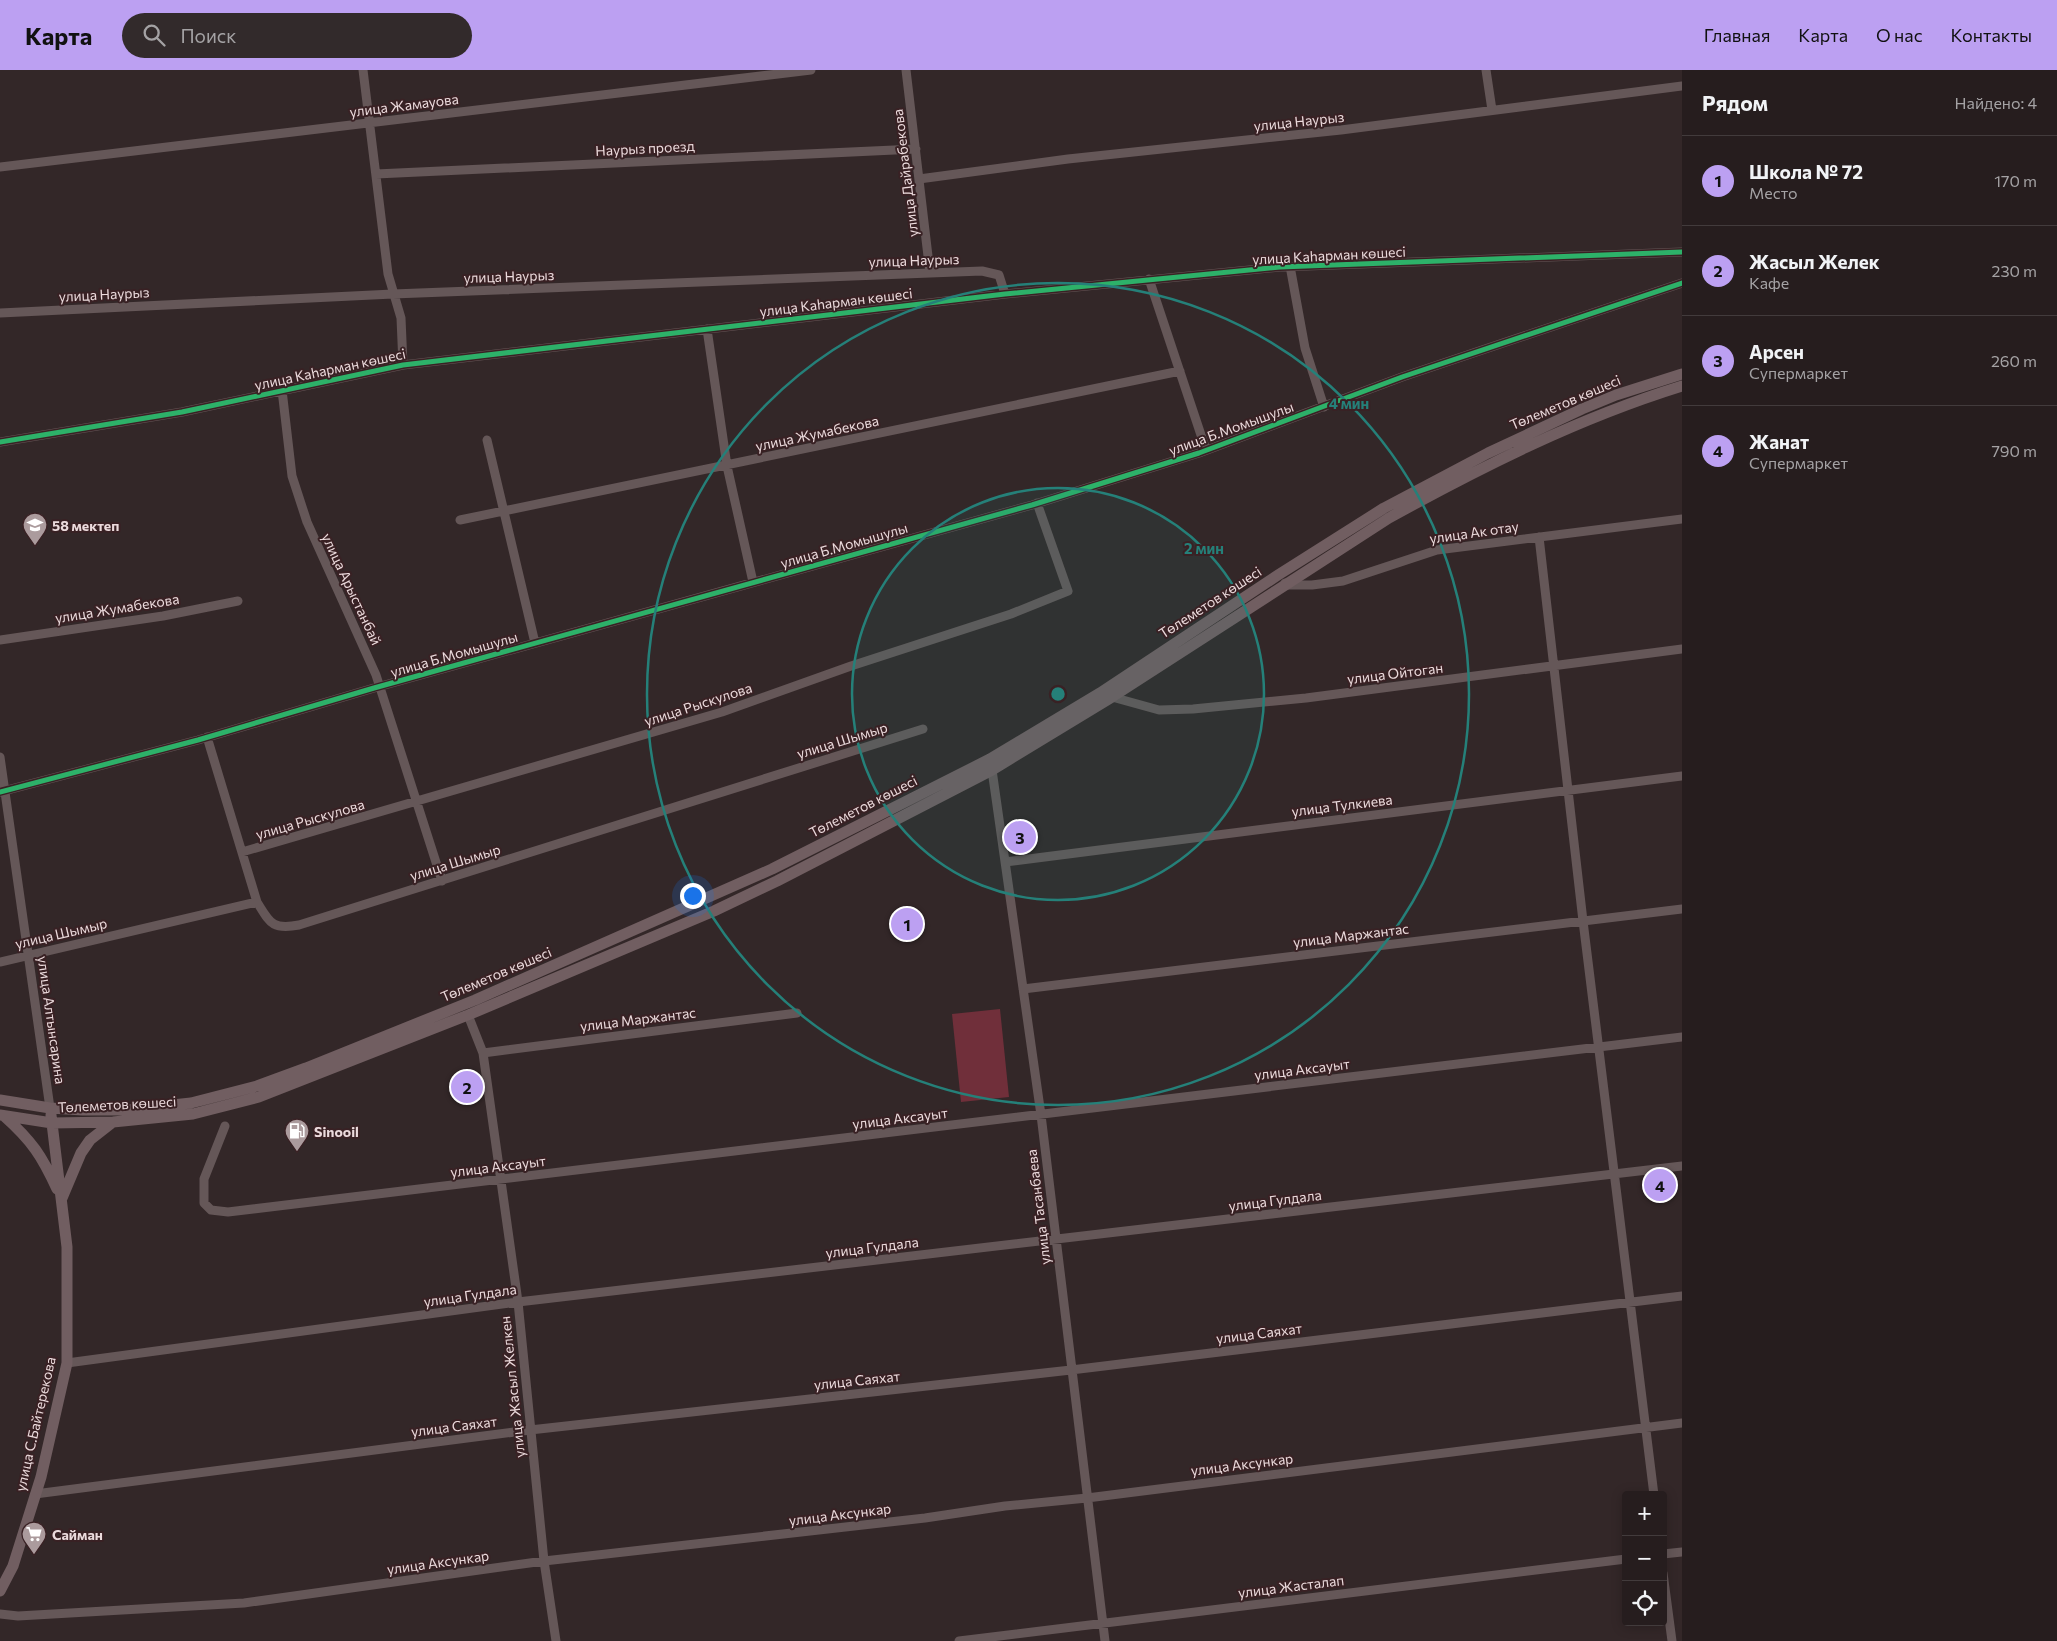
<!DOCTYPE html>
<html lang="ru">
<meta charset="utf-8">
<style>
:root{--surface:#261d1e;--page:#322a2b;--text:#f1f3f6;--muted:#a4a2a4;--line:#423b3c;--accent:#bca0f2}
body{margin:0;font-family:Commissioner,sans-serif;background:var(--page);color:var(--text)}
.controls{position:absolute;right:15px;bottom:15px;display:grid;overflow:hidden;border-radius:5px;box-shadow:0 2px 12px #0003}
.controls button{width:45px;height:45px;display:grid;place-items:center;padding:0;border:0;border-bottom:1px solid var(--line);background:var(--surface);color:var(--text);font:25px sans-serif}
.you{position:absolute;left:692px;top:825px;width:18px;height:18px;margin:-12px;border:4px solid #fff;border-radius:50%;background:#1a73e8;box-shadow:0 0 0 8px #1a73e833}
.badge{display:grid;place-items:center;width:32px;height:32px;border-radius:50%;background:var(--accent);color:#111;font-size:16px;font-weight:700}
.pin{position:absolute;translate:-50% -50%;border:2px solid #fff;box-shadow:0 1px 5px #0006}
.list{margin:0;padding:0;list-style:none}
h2{display:flex;justify-content:space-between;align-items:center;height:65px;margin:0;padding:0 20px;font-size:21px}
h2 small{font-size:16px;font-weight:400;color:var(--muted)}
.list li{display:grid;grid-template-columns:32px 1fr auto;gap:15px;align-items:center;box-sizing:border-box;height:90px;padding:0 20px;border-top:1px solid var(--line)}
.list b{display:block;font-size:19px;white-space:nowrap}
.list p{margin:0;font-size:16px;white-space:nowrap;color:var(--muted)}
.list em{font-size:16px;font-style:normal;color:var(--muted)}
.icon{flex:none;width:28px;height:28px;fill:none;stroke:currentColor;stroke-width:2;stroke-linecap:round;stroke-linejoin:round}
.map{position:relative;flex:none;width:1682px;height:1571px;overflow:hidden}
header{display:flex;align-items:center;gap:30px;box-sizing:border-box;height:70px;padding:0 25px;background:var(--accent);color:#111}
header strong{font-size:24px}
nav{display:flex;gap:28px;margin-inline-start:auto;font-size:18px}
.search{width:350px;height:45px;background:var(--page);display:flex;align-items:center;gap:12px;box-sizing:border-box;padding:0 18px;border-radius:28px;color:var(--muted);font-size:19px}
main{display:flex}
aside{flex:1;background:var(--surface)}
.map>svg:first-child{display:block}
.green{fill:#702f3a}
.lines{fill:none;stroke-linecap:round;stroke-linejoin:round}
.minor{stroke:#655758;stroke-width:9}
.major{stroke:#715e61;stroke-width:11}
.cycleway-casing{stroke:#392124;stroke-width:8}
.cycleway{stroke:#2db169;stroke-width:5}
.ring{fill:none;stroke:#258079;stroke-width:2.5}
.labels{text-anchor:middle;dominant-baseline:central;stroke-width:4;stroke-linejoin:round;paint-order:stroke}
.street-label{font-size:14px;fill:#ebdadc;stroke:#392124}
.poi-label{font-size:14px;font-weight:bold;fill:#ebdadc;stroke:#392124;text-anchor:start}
.centre{fill:#258079;stroke:#392124;stroke-width:2.5}
.ring-label{font-size:15px;text-anchor:middle;font-weight:bold;fill:#258079;stroke:#392124;stroke-width:4;stroke-linejoin:round;paint-order:stroke}
</style>
<header>
<strong>Карта</strong>
<div class="search"><svg class="icon" aria-label="search" viewBox="0 0 24 24"><circle cx="10" cy="10" r="6"/><path d="M15 15l6 6"/></svg>Поиск</div>
<nav><a>Главная</a><a>Карта</a><a>О нас</a><a>Контакты</a></nav>
</header>
<main>
<div class="map">
<svg width="1682" height="1571" viewBox="0 0 1682 1571">
<rect width="100%" height="100%" fill="#332728"/>
<path class="green" d="M1000,939L1009,1027L961,1032L952,944Z"/>
<g class="lines">
<path class="minor" d="M363,0L388,204L401,248L403,295
M906,0L930,203
M1486,0L1492,40
M0,97L811,0
M376,104L916,79
M919,109L1068,89L1341,60L1682,16
M1290,196L1305,278L1324,337
M1149,209L1206,380
M0,243L393,224L982,201L999,205L1005,224
M707,259L727,396L753,512
M282,320L292,406L307,452L376,605L442,811
M487,370L535,573
M0,372L182,342L403,295L1005,224L1280,197L1682,182
M460,450L1180,301
M1539,467L1583,851L1654,1425
M1285,513L1286,515H1312L1343,511L1437,480L1682,449
M0,570L163,546L238,531
M1112,627L1159,640L1193,639L1306,628L1682,579
M207,667L257,832
M0,687L50,1038
M992,700L1041,1045L1105,1571
M0,722L198,670L374,618L1032,435L1199,383L1402,307L1682,213
M242,782L722,642L851,596L1011,544L1068,521L1037,433
M1005,792L1682,706
M0,892L257,832C270,853 272,860 299,855L923,659
M1023,919L1682,839
M468,945L483,983L518,1232L544,1491L556,1571
M483,983L797,943
M225,1056L204,1109V1133L211,1140L228,1142L1682,967
M67,1293L518,1232L1682,1096
M35,1424L530,1360L1071,1300L1682,1226
M1663,1484L1682,1482
M1663,1503L1672,1571
M0,1544L18,1546L244,1533L544,1491L925,1448L1005,1436L1087,1428L1682,1353
M959,1571L1626,1489"/>
<path class="major" d="M0,1030L50,1038L83,1040H126L191,1033L257,1016L306,998L475,930L772,799L990,689L1100,623L1278,505L1384,438L1488,383L1582,339L1616,325L1682,304
M0,1045L52,1053L113,1052L193,1044L259,1027L468,945L714,841L777,811L992,700L1112,627L1389,448C1483,396 1579,348 1682,316
M4,1046C32,1071 42,1086 57,1119
M62,1128L81,1083L90,1070L113,1052
M0,1521L13,1496L41,1407L67,1293V1177L51,1045"/>
<defs>
<path id="cycleway" d="M0,372L182,342L403,295L1005,224L1280,197L1682,182
M0,722L198,670L374,618L1032,435L1199,383L1402,307L1682,213"/>
</defs>
<use href="#cycleway" class="cycleway-casing"/>
<use href="#cycleway" class="cycleway"/>
</g>
<circle cx="1058" cy="624" r="206" fill="#258079" fill-opacity=".12"/>
<g class="ring">
<circle cx="1058" cy="624" r="206"/>
<circle cx="1058" cy="624" r="411"/>
</g>
<defs>
<symbol id="school-pin" viewBox="-11 -11 22 30"><path d="M0 17L-7.5 6A9.5 9.5 0 1 1 7.5 6Z" fill="#ab9b9d" stroke="#392124"/><path d="M0-5L7-2L0 1L-7-2ZM-4 1L0 2.5L4 1V4Q0 6-4 4Z" fill="#fff"/></symbol>
<symbol id="fuel-pin" viewBox="-11 -11 22 30"><path d="M0 17L-7.5 6A9.5 9.5 0 1 1 7.5 6Z" fill="#ab9b9d" stroke="#392124"/><path d="M-5.5-6h7V0h2V4h1.3V-2.5L3-4.5l.8-.8L6-3V5H2.5V1h-1V6h-7ZM-4.2-4.7v3.2H.2V-4.7Z" fill="#fff"/></symbol>
<symbol id="supermarket-pin" viewBox="-11 -11 22 30"><path d="M0 17L-7.5 6A9.5 9.5 0 1 1 7.5 6Z" fill="#ab9b9d" stroke="#392124"/><path d="M-6-5.5h2.5l.6 2H6L4.5 2H-2.5L-4.4-4H-6ZM-1.5 3.2a1.3 1.3 0 1 0 .1 0ZM3 3.2a1.3 1.3 0 1 0 .1 0Z" fill="#fff"/></symbol>
</defs>
<g fill-rule="evenodd">
<use href="#school-pin" x="21" y="441" width="28" height="38"/>
<use href="#fuel-pin" x="283" y="1047" width="28" height="38"/>
<use href="#supermarket-pin" x="20" y="1450" width="28" height="38"/>
</g>
<g class="labels">
<g class="street-label">
<text transform="translate(404 35) rotate(-7)">улица Жамауова</text>
<text transform="translate(1299 51) rotate(-6)">улица Наурыз</text>
<text transform="translate(645 78) rotate(-3)">Наурыз проезд</text>
<text transform="translate(905 103) rotate(-97)">улица Дайрабекова</text>
<text transform="translate(1329 185) rotate(-3)">улица Каһарман көшесі</text>
<text transform="translate(914 190) rotate(-2)">улица Наурыз</text>
<text transform="translate(509 206) rotate(-2)">улица Наурыз</text>
<text transform="translate(104 224) rotate(-3)">улица Наурыз</text>
<text transform="translate(836 232) rotate(-7)">улица Каһарман көшесі</text>
<text transform="translate(330 299) rotate(-12)">улица Каһарман көшесі</text>
<text transform="translate(1565 332) rotate(-23)">Төлеметов көшесі</text>
<text transform="translate(1231 358) rotate(-20)">улица Б.Момышулы</text>
<text transform="translate(817 363) rotate(-12)">улица Жумабекова</text>
<text transform="translate(1474 462) rotate(-8)">улица Ак отау</text>
<text transform="translate(844 475) rotate(-16)">улица Б.Момышулы</text>
<text transform="translate(352 519) rotate(65)">улица Арыстанбай</text>
<text transform="translate(1210 532) rotate(-33)">Төлеметов көшесі</text>
<text transform="translate(117 538) rotate(-9)">улица Жумабекова</text>
<text transform="translate(454 584) rotate(-16)">улица Б.Момышулы</text>
<text transform="translate(1395 603) rotate(-7)">улица Ойтоган</text>
<text transform="translate(698 634) rotate(-18)">улица Рыскулова</text>
<text transform="translate(842 670) rotate(-17)">улица Шымыр</text>
<text transform="translate(1342 735) rotate(-7)">улица Тулкиева</text>
<text transform="translate(863 736) rotate(-27)">Төлеметов көшесі</text>
<text transform="translate(310 749) rotate(-16)">улица Рыскулова</text>
<text transform="translate(455 792) rotate(-17)">улица Шымыр</text>
<text transform="translate(61 863) rotate(-13)">улица Шымыр</text>
<text transform="translate(1351 865) rotate(-7)">улица Маржантас</text>
<text transform="translate(496 904) rotate(-23)">Төлеметов көшесі</text>
<text transform="translate(638 949) rotate(-7)">улица Маржантас</text>
<text transform="translate(52 950) rotate(82)">улица Алтынсарина</text>
<text transform="translate(1302 999) rotate(-7)">улица Аксауыт</text>
<text transform="translate(117 1034) rotate(-3)">Төлеметов көшесі</text>
<text transform="translate(900 1048) rotate(-7)">улица Аксауыт</text>
<text transform="translate(498 1096) rotate(-7)">улица Аксауыт</text>
<text transform="translate(1275 1130) rotate(-7)">улица Гулдала</text>
<text transform="translate(1038 1137) rotate(-97)">улица Тасанбаева</text>
<text transform="translate(872 1177) rotate(-7)">улица Гулдала</text>
<text transform="translate(470 1225) rotate(-8)">улица Гулдала</text>
<text transform="translate(1259 1263) rotate(-7)">улица Саяхат</text>
<text transform="translate(857 1310) rotate(-6)">улица Саяхат</text>
<text transform="translate(512 1317) rotate(-96)">улица Жасыл Желкен</text>
<text transform="translate(35 1354) rotate(-77)">улица С.Байтерекова</text>
<text transform="translate(454 1356) rotate(-7)">улица Саяхат</text>
<text transform="translate(1242 1394) rotate(-7)">улица Аксункар</text>
<text transform="translate(840 1444) rotate(-7)">улица Аксункар</text>
<text transform="translate(438 1492) rotate(-8)">улица Аксункар</text>
<text transform="translate(1291 1516) rotate(-7)">улица Жасталап</text>
</g>
<g class="poi-label">
<text x="52" y="455">58 мектеп</text>
<text x="314" y="1061">Sinooil</text>
<text x="52" y="1464">Сайман</text>
</g>
</g>
<circle cx="1058" cy="624" r="8" class="centre"/>
<g class="ring-label">
<text x="1349" y="339">4 мин</text>
<text x="1204" y="484">2 мин</text>
</g>
</svg>
<div class="controls">
<button>+</button>
<button>−</button>
<button><svg class="icon" aria-label="locate" viewBox="0 0 24 24"><circle cx="12" cy="12" r="6"/><path d="M12 2v4M12 18v4M2 12h4M18 12h4"/></svg></button>
</div>
<div class="you"></div>
<div class="pin badge" style="left:907px;top:854px">1</div>
<div class="pin badge" style="left:467px;top:1017px">2</div>
<div class="pin badge" style="left:1020px;top:767px">3</div>
<div class="pin badge" style="left:1660px;top:1115px">4</div>
</div>
<aside>
<h2>Рядом<small>Найдено: 4</small></h2>
<ul class="list">
<li><span class="badge">1</span><div><b>Школа № 72</b><p>Место</p></div><em>170 m</em></li>
<li><span class="badge">2</span><div><b>Жасыл Желек</b><p>Кафе</p></div><em>230 m</em></li>
<li><span class="badge">3</span><div><b>Арсен</b><p>Супермаркет</p></div><em>260 m</em></li>
<li><span class="badge">4</span><div><b>Жанат</b><p>Супермаркет</p></div><em>790 m</em></li>
</ul>
</aside>
</main>
